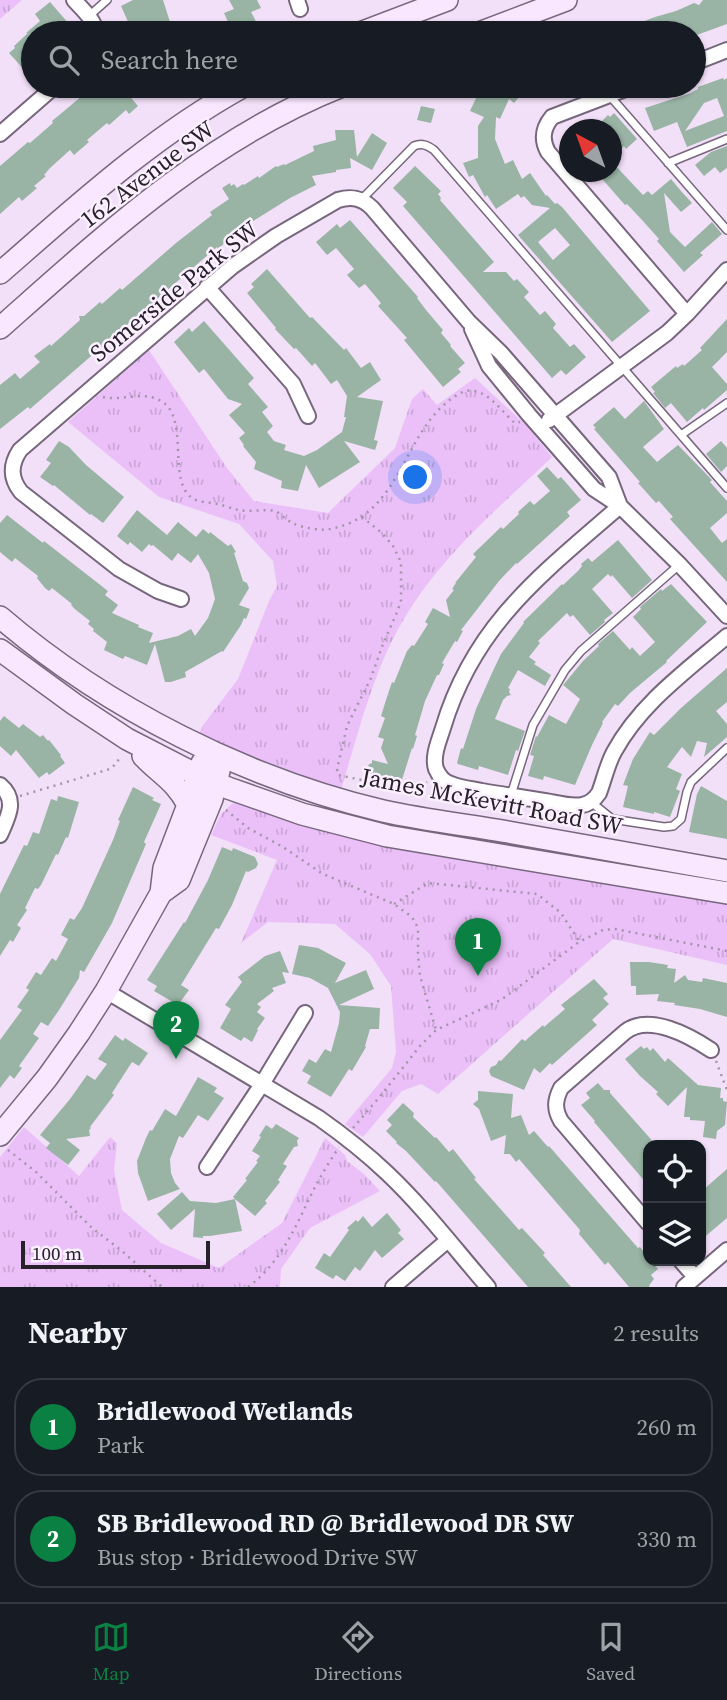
<!DOCTYPE html>
<meta charset="utf-8">
<style>
:root{--surface:#171b24;--page:#242831;--text:#f1f3f6;--muted:#9ea1a6;--line:#363941;--accent:#0b8043}
body{margin:0;font-family:"Source Serif 4",serif;background:var(--page);color:var(--text)}
.controls{position:absolute;right:21px;bottom:21px;display:grid;overflow:hidden;border-radius:14px;box-shadow:0 2px 5px #0004}
.controls button{width:63px;height:63px;display:grid;place-items:center;padding:0;border:0;border-bottom:2px solid var(--line);background:var(--surface);color:var(--text);font:35px sans-serif}
.compass{position:absolute;left:559px;top:119px;width:63px;height:63px;border-radius:50%;background:var(--surface);box-shadow:0 2px 5px #0004;rotate:319deg}
.scale{position:absolute;left:21px;bottom:18px;width:189px;box-sizing:border-box;padding-left:7px;border:4px solid #27212a;border-top:0;font-size:19px;line-height:24px;white-space:nowrap;color:#27212a;-webkit-text-stroke:5px #fbf0ff;paint-order:stroke}
.you{position:absolute;left:416px;top:478px;width:24px;height:24px;margin:-18px;border:5px solid #fff;border-radius:50%;background:#1a73e8;box-shadow:0 0 0 10px #1a73e833}
.badge{display:grid;place-items:center;width:46px;height:46px;border-radius:50%;background:var(--accent);color:#fff;font-size:23px;font-weight:700}
.pin{position:absolute;translate:-50% -58px;filter:drop-shadow(0 2px 4px #0008)}
.pin::after{content:'';position:absolute;top:37px;width:24px;height:21px;background:inherit;clip-path:polygon(0 0,100% 0,50% 100%)}
.list{margin:0;padding:0;list-style:none}
h2{display:flex;justify-content:space-between;align-items:center;height:91px;margin:0;padding:0 28px;font-size:30px}
h2 small{font-size:23px;font-weight:400;color:var(--muted)}
.list li{display:grid;grid-template-columns:46px 1fr auto;gap:21px;align-items:center;box-sizing:border-box;height:98px;margin:0 14px 14px;padding:0 14px;border:2px solid var(--line);border-radius:28px}
.list b{display:block;font-size:26px;white-space:nowrap}
.list p{margin:0;font-size:23px;white-space:nowrap;color:var(--muted)}
.list em{font-size:23px;font-style:normal;color:var(--muted)}
.icon{flex:none;width:38px;height:38px;fill:none;stroke:currentColor;stroke-width:2;stroke-linecap:round;stroke-linejoin:round}
.map{position:relative;flex:none;width:727px;height:1287px;overflow:hidden}
.search{position:absolute;background:var(--surface);box-shadow:0 2px 5px #0004;left:21px;right:21px;top:21px;height:77px;display:flex;align-items:center;gap:18px;box-sizing:border-box;padding:0 24px;border-radius:38px;color:var(--muted);font-size:26px}
.sheet{height:315px;background:var(--surface)}
nav{display:flex;justify-content:space-around;align-items:center;box-sizing:border-box;height:98px;border-top:2px solid var(--line);background:var(--surface);font-size:19px;color:var(--muted)}
nav a{display:grid;justify-items:center;gap:4px}
nav .on{color:var(--accent)}
.map>svg:first-child{display:block}
.park{fill:url(#park-tufts)}
.building{fill:#99b4a4;fill-rule:evenodd}
.lines{fill:none;stroke-linecap:round;stroke-linejoin:round}
.lane-casing{stroke:#77677d;stroke-width:10}
.street-casing{stroke:#77677d;stroke-width:18}
.secondary-casing{stroke:#77677d;stroke-width:24}
.path{stroke:#a395a8;stroke-width:2.5;stroke-dasharray:2 5;stroke-linecap:butt}
.lane{stroke:#fff;stroke-width:7}
.street{stroke:#fff;stroke-width:14}
.secondary{stroke:#f9e7ff;stroke-width:21}
.labels{text-anchor:middle;dominant-baseline:central;stroke-width:5;stroke-linejoin:round;paint-order:stroke}
.street-label{font-size:24px;fill:#27212a;stroke:#fbf0ff}
</style>
<div class="map">
<svg width="727" height="1287" viewBox="0 0 727 1287">
<defs>
<pattern id="park-tufts" width="24" height="20" patternUnits="userSpaceOnUse" patternTransform="scale(1.75)"><rect width="24" height="20" fill="#ebc0f9"/><path d="M3 7l-1-3M5 7V3M7 7l1-3M15 17l-1-3M17 17v-4M19 17l1-3" fill="none" stroke="#caa5d6"/></pattern>
</defs>
<rect width="100%" height="100%" fill="#f2e0f8"/>
<path class="park" d="M0,0H22L0,19Z
M149,350L227,468L254,501L328,513L395,448L412,399L423,389L437,405L475,378L527,426L552,457C501,506 444,553 407,614C374,667 359,731 341,790L295,775L198,736L204,724L238,679L269,601L277,586L273,561L239,524L159,497L68,422Z
M234,802L410,849L727,903V965L613,939L438,1094L421,1084L402,1091L363,1137L345,1124L392,1068L396,1052L391,986L370,954L335,924L268,922L241,943L277,860L211,835L221,814Z
M24,1127L79,1176L110,1137L117,1143L114,1170L122,1210L161,1243L219,1268L282,1223L325,1138L345,1155L347,1161L365,1175L380,1191L310,1228L281,1269L280,1287H0V1157Z"/>
<path class="building" d="M133,0H163L171,25L150,33H148L146,28L133,33L121,6Z
M229,0H257L261,8L251,12L262,33H233L224,13L234,9Z
M703,0H727V24L694,36V33H621L640,25L639,23L655,17L676,11L694,3L699,5Z
M50,2L70,25L65,29L69,33H33V69L28,74L9,53L15,48L14,46L28,33H26L40,21L35,14Z
M723,78L724,80L727,78V131L687,147L677,122L654,131L645,108L691,93L698,89V87ZM717,98L724,116L685,131L704,103Z
M94,86H121L138,106L129,114L126,110L109,125L107,123L87,140L89,142L74,155L70,150L50,168L44,175L46,176L34,186L37,188L22,201L19,197L0,214V166L28,142L30,143L53,123L52,121Z
M491,86H529L514,103L509,99L500,119L496,117L495,139L505,164L513,160L522,179L530,173L546,196L547,195L555,204L557,203L562,207L650,311L612,342L518,235L550,208L532,205L524,196L521,198L518,194L496,209L487,195L485,197L473,175L469,177L463,163L478,158V126L484,117L470,111L477,96L481,98ZM555,228L570,245L553,260L538,242Z
M421,106L435,109L431,123L417,120Z
M614,113L637,139L626,149L624,146L612,157V130H593L608,115L610,117Z
M335,130H354L357,157L372,133L387,143L372,170L350,158L351,168L336,170V172L312,176L316,185L290,198L239,230L218,249L217,247L30,409L28,407L0,429V385L15,373L20,379L40,362L34,356L50,344L51,346L80,320L79,316H84L100,302L102,304L120,288L122,290L176,243L212,215L210,212L229,199L222,188L230,183L231,186L234,184L237,188L243,184L244,185L258,176L259,178L276,166L277,167L284,164L285,165L314,151L313,146L336,140Z
M727,146V168L720,173L715,167L704,176L695,165L711,152Z
M612,162L643,195L648,191L652,195L671,179L681,191L692,203L681,212L664,193L670,232L685,247L712,222L722,234L700,253L703,255L684,272L657,241L659,239L642,220L627,204L625,205L596,172H612Z
M415,166L441,191L438,194L441,198L440,200L494,262L483,272H506L514,281L517,279L529,292L524,297L540,315L545,311L556,324L553,328L570,347L574,344L586,357L566,375L561,370L552,378L403,206L407,202L393,188Z
M350,220L418,297L417,298L426,310L443,330L441,333L451,345L450,346L465,363L458,369L461,372L443,387L404,340L407,338L378,306L381,303L365,284L359,288L347,275L354,269L336,248L327,255L316,242L337,224L340,228Z
M267,269L310,318L312,317L344,350L346,348L361,368L370,362L381,380L357,397L383,401L374,440L378,441L375,450L344,441L360,462L319,488L306,465L298,491L281,488L282,481L254,469L256,462L243,446L244,445L239,438L245,433L229,415L242,404L228,399L204,369L199,373L174,342L189,328L192,332L204,321L254,378L248,384L268,407L262,412L273,426L267,432L274,441L286,445L284,450L304,456L317,450L342,432L346,417H344L347,396L337,380L331,384L315,363L312,366L296,348L294,349L275,329L276,328L247,293L254,287L251,284Z
M727,319V352L712,367L727,384V390L704,410L703,408L687,422L671,403L665,408L653,393L655,392L651,387L676,366L677,368L683,364L684,366L702,350L700,348Z
M644,401L664,429L643,447L657,462L678,445L712,480L710,482L727,501V513L710,528L722,543L727,539V582L670,519L673,517L659,501L656,503L638,483L640,482L594,429L596,428L593,425L614,407L625,419Z
M59,441L69,447L86,465L124,497L103,523L91,514L90,515L54,485L53,486L40,477L51,463L46,460Z
M721,441L727,448V466L721,472L706,454Z
M547,467L558,479L561,477L581,500L567,512L570,516L517,564L516,563L499,581L461,630L463,631L457,642L455,641L442,663L444,664L439,675H437L425,701L415,735L417,736L413,749L412,748L401,783L389,780L390,778L369,773L370,768L368,765L372,763V760L388,764L381,748L384,739L378,737L385,718L381,716L386,700L392,682L394,683L407,651L412,645L414,646L428,624L425,622L433,608L450,617L446,600L454,590L452,589L456,583H455L476,557L473,554L501,527L503,529L519,514L518,512L530,501L534,505L550,491L537,476Z
M137,510L167,535L178,522L196,537L203,529L209,534L210,532L228,546L231,544L236,552L234,553L243,581L247,583L249,588L239,605L250,609L246,619L244,618L241,625L223,652L222,651L185,672L186,677L171,682H165L155,644L147,665L125,656L123,659L104,650L107,642L93,631L94,629L88,624L90,621L76,610L71,605L72,604L52,588L49,591L45,588L37,578L38,576L15,558L12,562L0,552V523L7,515L43,543L44,541L108,591L105,595L118,605L112,613L139,625L138,627L153,633L149,643L178,636L191,629L195,636L208,618L215,599L209,573L198,554L191,563L178,553L172,561L153,545L151,546L149,544L142,552L130,542L128,545L117,536Z
M618,540L652,580L632,598L612,575L611,577L608,574L592,589L613,613L604,620L605,622L590,635L573,615L570,617L567,613L538,641L540,643L529,657L536,662L534,664L551,675L545,686L518,670L508,688L510,689L509,692L511,695L507,696L503,700L495,719L525,731L518,751L516,750L508,775L479,766L478,770L458,764L457,763L461,748L463,749L476,709L492,673L501,654L524,623L523,622L562,584L563,585L578,571L582,566L581,564L588,558L592,562Z
M671,584L707,622L666,661L667,662L630,693L618,706L615,704L602,722L603,723L592,745L575,785L544,776L543,780L528,776L534,756L530,755L536,736L537,737L549,715L566,724L580,699L563,685L564,684L583,661L599,646L598,644L613,631L630,650L632,647L640,656L655,642L633,617L641,609L640,607L661,589L662,591Z
M727,668V702L716,711L727,724V737L704,757L707,743L697,741L691,757L682,747L667,767L682,774L676,789L680,791L670,817L654,812V814L623,807L628,786L623,785L633,759L650,732L654,735L681,708Z
M4,716L19,728L23,724L40,737L43,735L48,741L49,740L61,755L60,756L65,763L49,775L47,772L39,778L16,750L11,756L0,746V721Z
M701,786L727,801V839L689,832L697,794Z
M133,787L154,798L152,800L161,804L144,842L146,844L112,923L84,972L80,970L79,978L59,1010L48,1026L41,1022L33,1034L39,1038L19,1066L22,1068L14,1079L10,1075L0,1088V1040L22,1010L17,1007L29,990L26,988L36,972L41,975L52,958L56,961L68,939L61,935L70,918L74,920L82,908L113,840L120,821L118,820Z
M58,796L79,802L68,838L66,837L58,855L56,854L41,885L38,889L35,888L25,908L27,910L17,925L21,928L13,942L10,940L0,956V894L24,845L27,846L33,832L39,834L51,799L57,801Z
M222,847L232,851L233,848L255,857L258,864L256,868L248,872L246,871L232,905L219,929L216,928L181,985L189,990L178,1005L154,991L157,986L147,980L184,922L185,923L208,880Z
M299,945L318,948L346,963L335,983L366,970L374,989L339,1005L380,1008L379,1029H370L365,1046L366,1047L352,1071L349,1069L331,1097L307,1083L311,1076L302,1071L309,1059L316,1063L325,1049L331,1052L339,1023L340,1012L328,988L310,978L292,974Z
M280,951L289,973L282,972L286,983L272,988L274,991L257,1004L261,1007L257,1012L265,1018L257,1029L258,1030L252,1042L244,1037L241,1041L220,1028L231,1009L225,1005L242,982L238,977L265,956Z
M630,962H649L668,965L667,968L676,969L674,983L685,975L688,980L702,982L703,978L727,983V1017L700,1009L674,1005L675,1003L657,1001L659,994L636,995V986H631Z
M594,979L608,994L603,998L609,1004L592,1020L597,1025L552,1065L550,1063L540,1073L534,1068L524,1090L491,1076L489,1071L491,1067L496,1065L499,1060L501,1061L522,1039L525,1041L543,1025L544,1027L565,1009L561,1005Z
M115,1035L123,1041L125,1038L148,1053L139,1066L132,1062L112,1093L114,1095L90,1127L91,1128L89,1130L90,1136L66,1139L80,1150L68,1165L46,1148L50,1143L40,1135L70,1099L87,1075L95,1080L107,1064L98,1059Z
M641,1046L644,1049L647,1047L650,1051L653,1048L665,1062L668,1058L698,1085L721,1088L720,1098H723V1101L727,1102L725,1125L717,1131L716,1139L703,1137L705,1121L690,1120V1117H684L687,1087L668,1106L656,1094L658,1092L640,1076L625,1059Z
M198,1077L217,1088L214,1092L224,1098L208,1121L198,1115L183,1138L179,1136L170,1159L171,1173L175,1183L180,1189L148,1201L138,1173L137,1161L146,1138L150,1130L152,1131L165,1109L176,1116Z
M598,1083L604,1090H610V1093L656,1145H648V1185L594,1122L595,1121L581,1105L590,1098L586,1093Z
M478,1091L513,1094L511,1118L521,1115L529,1135L534,1131L548,1147L549,1146L638,1248L640,1247L648,1257V1261H651L658,1269L651,1275L654,1279L650,1284L649,1287H629L608,1262L605,1265L579,1234L580,1230L519,1159L516,1162L510,1154H504L506,1135L491,1141L479,1109L473,1104L478,1100Z
M403,1103L414,1113L413,1117L435,1138L436,1137L449,1152L453,1149L476,1178L474,1179L519,1230L522,1228L545,1253L543,1255L571,1287H528L436,1181L435,1182L406,1151L396,1143L397,1142L386,1131L392,1125L387,1120Z
M276,1124L299,1138L297,1141L298,1146L294,1147L283,1164L287,1166L278,1180L280,1182L265,1201L267,1203L255,1216L235,1199L242,1231L210,1236H203V1238L193,1237L195,1209L171,1230L157,1214L182,1192L190,1201L216,1203L235,1199L233,1197L247,1180L245,1179L258,1162L256,1161L260,1156L252,1151L261,1137L259,1136L266,1125L272,1129Z
M727,1169V1218L701,1240V1196L706,1191L704,1189Z
M387,1213L401,1230L398,1233L404,1239L382,1258L375,1250L360,1271L355,1267L345,1281L336,1275L333,1279L315,1268L324,1253L330,1257L349,1230L347,1228L356,1220L358,1222L363,1216L372,1227Z"/>
<g class="lines">
<defs>
<path id="lane" d="M89,16L107,0
M609,95L727,230
M668,163L727,139
M361,200L414,146C422,143 427,145 434,150L727,488
M681,435L727,403
M511,795L533,725L565,670L581,651L679,565
M591,802L612,819L664,827L673,826L681,819L687,792L691,782L727,748"/>
<path id="street" d="M74,0C83,10 95,20 96,33
M297,0L300,9
M694,63L727,50
M633,86L552,117C543,128 541,139 548,152L687,314
M0,134L55,86
M207,287L293,384L308,416
M472,329L489,366L529,415L594,489L620,506L680,565L727,616
M549,420L667,333L687,314L727,270
M620,506C543,573 474,624 443,728C439,741 432,756 436,769C439,776 444,782 451,784C460,788 472,789 482,791C505,795 528,798 551,802C561,804 572,807 582,805C590,804 595,799 599,793C604,780 607,765 614,752C640,704 686,671 727,636
M181,599L158,591L119,569L21,492C10,478 10,465 20,450L233,266L276,236L338,200C352,196 362,198 372,208L469,322L501,353L609,477L620,506
M0,785C18,800 8,817 0,835
M106,991L319,1118C343,1135 366,1153 387,1173C424,1208 455,1249 488,1287
M207,1167L262,1084L305,1013
M648,1223L561,1121C554,1109 555,1100 561,1088L625,1032C649,1013 690,1036 711,1050
M681,1261L695,1277
M393,1287L448,1240
M684,1287L727,1250"/>
<path id="secondary" d="M360,33L447,0
M479,33L566,0
M0,273C78,205 153,136 244,86
M0,328C106,234 208,139 342,86
M0,617C106,708 247,779 383,811C424,820 467,825 508,832C581,845 654,858 727,871
M0,650L74,704L127,739L197,775L228,788L302,814L387,836L727,893
M143,756C161,775 175,780 188,805
M161,893L179,880L212,799L219,771
M0,1135L47,1078L79,1033L106,991L161,893L164,868L188,805L202,763"/>
</defs>
<use href="#lane" class="lane-casing"/>
<use href="#street" class="street-casing"/>
<use href="#secondary" class="secondary-casing"/>
<path class="path" d="M103,397C120,401 141,392 157,399C194,413 163,486 196,500C201,502 207,502 212,503C221,504 230,508 238,510C250,512 264,509 276,511C290,523 296,526 314,529C327,531 337,528 350,523C403,499 407,428 454,397C460,393 467,389 474,391C490,393 503,413 515,423L520,422
M362,517L382,533L393,546L401,562V600L398,610L383,644L371,678L347,726L337,769L338,775L408,790L422,786L427,782
M20,796L110,769L117,763L120,756
M226,810L248,828L283,847L323,874L394,904L412,917L418,928V955L420,976L436,1030
M394,904L428,883L537,894L561,913L579,941
M716,1061L727,1090
M353,1128L382,1094L420,1046L436,1030L501,1000L579,942L603,930L615,929L727,951
M8,1150L36,1172L92,1228L122,1251L162,1287
M248,1287C282,1262 296,1225 314,1189C321,1175 330,1161 339,1147"/>
<use href="#lane" class="lane"/>
<use href="#street" class="street"/>
<use href="#secondary" class="secondary"/>
</g>
<g class="labels">
<g class="street-label">
<text transform="translate(147 174) rotate(-37)">162 Avenue SW</text>
<text transform="translate(174 291) rotate(-39)">Somerside Park SW</text>
<text transform="translate(492 801) rotate(11)">James McKevitt Road SW</text>
</g>
</g>
</svg>
<div class="controls">
<button><svg class="icon" aria-label="locate" viewBox="0 0 24 24"><circle cx="12" cy="12" r="6"/><path d="M12 2v4M12 18v4M2 12h4M18 12h4"/></svg></button>
<button><svg class="icon" aria-label="layers" viewBox="0 0 24 24"><path d="M12 4l9 5-9 5-9-5zM3 14l9 5 9-5"/></svg></button>
</div>
<svg class="compass" viewBox="-18 -18 36 36"><path d="M0-13l5 13h-10z" fill="#e53935"/><path d="M0 13l5-13h-10z" fill="#9ea1a6"/></svg>
<div class="scale">100 m</div>
<div class="you"></div>
<div class="pin badge" style="left:478px;top:976px">1</div>
<div class="pin badge" style="left:176px;top:1059px">2</div>
<div class="search"><svg class="icon" aria-label="search" viewBox="0 0 24 24"><circle cx="10" cy="10" r="6"/><path d="M15 15l6 6"/></svg>Search here</div>
</div>
<section class="sheet">
<h2>Nearby<small>2 results</small></h2>
<ul class="list">
<li><span class="badge">1</span><div><b>Bridlewood Wetlands</b><p>Park</p></div><em>260 m</em></li>
<li><span class="badge">2</span><div><b>SB Bridlewood RD @ Bridlewood DR SW</b><p>Bus stop · Bridlewood Drive SW</p></div><em>330 m</em></li>
</ul>
</section>
<nav>
<a class="on"><svg class="icon" aria-label="map" viewBox="0 0 24 24"><path d="M3 6l6-2 6 2 6-2v14l-6 2-6-2-6 2zM9 4v14M15 6v14"/></svg>Map</a>
<a><svg class="icon" aria-label="directions" viewBox="0 0 24 24"><path d="M12 3l9 9-9 9-9-9zM9 14v-3h6M13 9l2 2-2 2"/></svg>Directions</a>
<a><svg class="icon" aria-label="saved" viewBox="0 0 24 24"><path d="M7 4h10v16l-5-4-5 4z"/></svg>Saved</a>
</nav>
